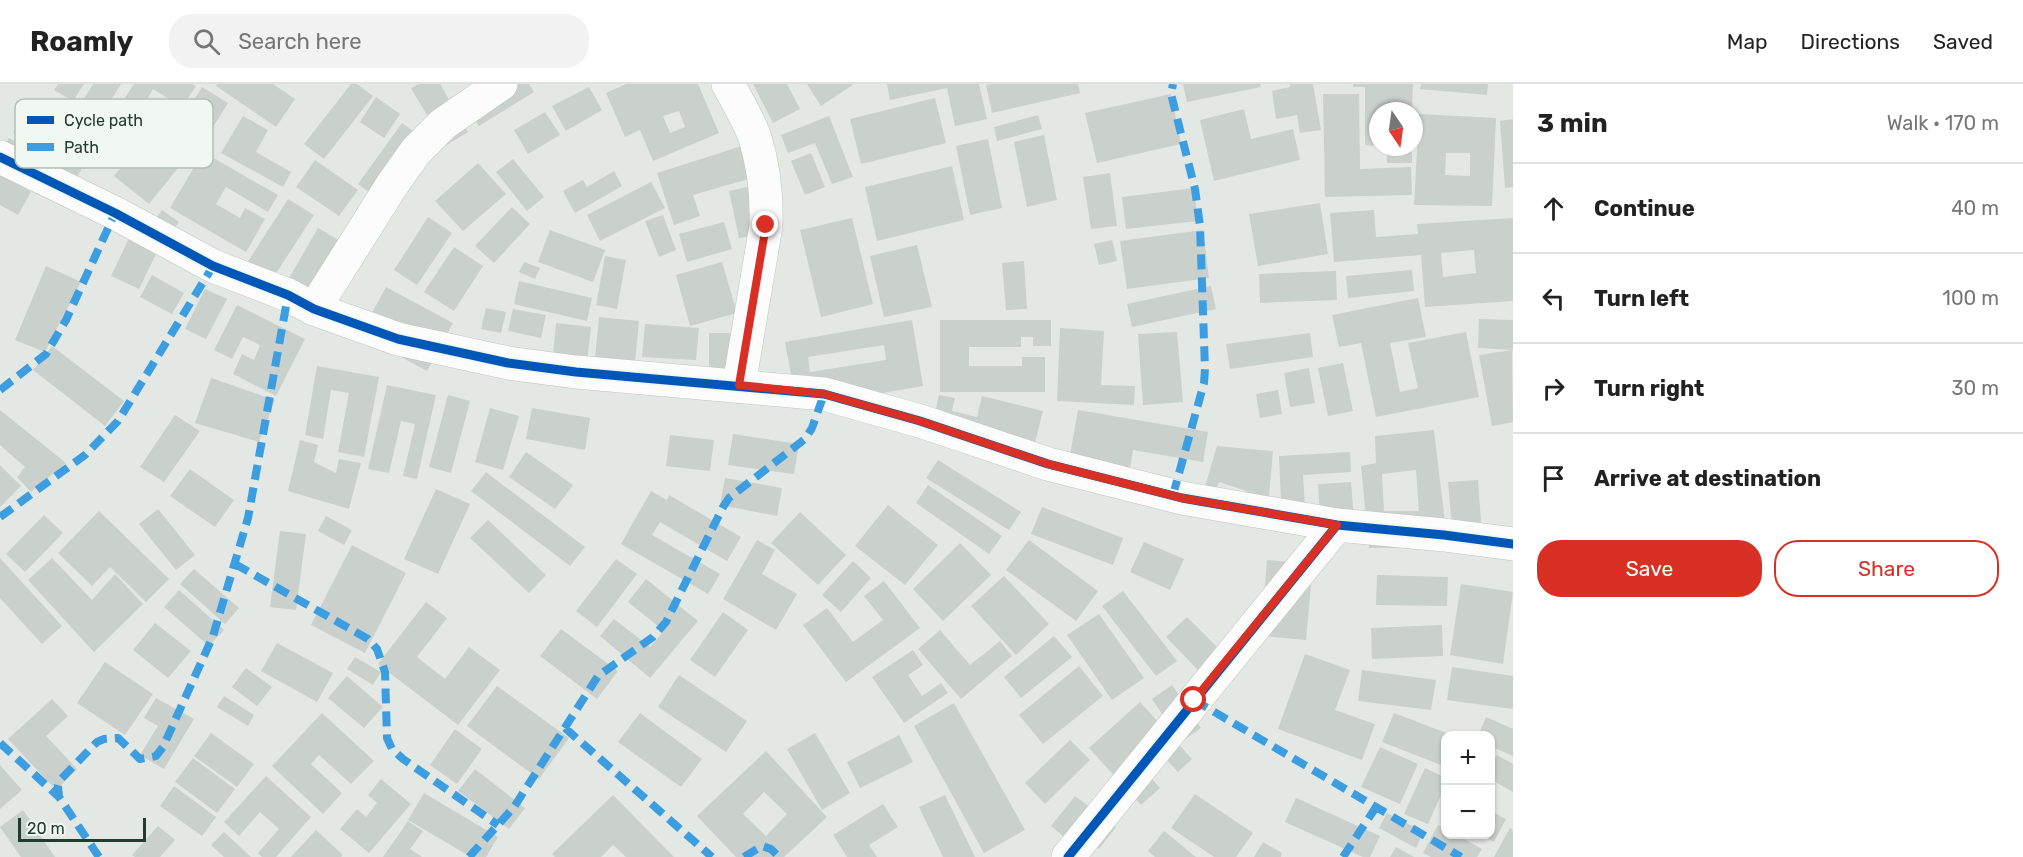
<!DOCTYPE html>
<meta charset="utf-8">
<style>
:root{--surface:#fff;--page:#f2f2f2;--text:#222;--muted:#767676;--line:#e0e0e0;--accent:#d93025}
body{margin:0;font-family:Rubik,sans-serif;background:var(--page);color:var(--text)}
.controls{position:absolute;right:18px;bottom:18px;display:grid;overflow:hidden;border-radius:12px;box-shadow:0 2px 4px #0004}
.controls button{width:54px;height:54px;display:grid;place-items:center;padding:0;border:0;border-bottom:2px solid var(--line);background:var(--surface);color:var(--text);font:30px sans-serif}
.compass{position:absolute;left:1369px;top:18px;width:54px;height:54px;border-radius:50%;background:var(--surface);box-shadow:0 2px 4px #0004;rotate:167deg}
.scale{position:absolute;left:18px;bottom:15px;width:128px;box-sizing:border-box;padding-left:6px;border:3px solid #213c2c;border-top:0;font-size:16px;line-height:21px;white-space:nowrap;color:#213c2c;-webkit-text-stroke:4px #f1f8f2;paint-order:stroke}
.stop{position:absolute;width:18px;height:18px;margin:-14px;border:4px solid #d93025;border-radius:50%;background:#fff}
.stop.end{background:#d93025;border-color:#fff;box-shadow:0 2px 6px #0008}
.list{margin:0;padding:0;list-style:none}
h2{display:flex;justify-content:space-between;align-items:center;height:78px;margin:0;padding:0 24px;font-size:26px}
h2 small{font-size:20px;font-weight:400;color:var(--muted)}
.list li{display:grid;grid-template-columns:39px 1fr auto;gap:18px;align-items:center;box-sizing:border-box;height:90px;padding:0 24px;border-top:2px solid var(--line)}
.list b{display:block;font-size:22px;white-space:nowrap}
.list em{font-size:20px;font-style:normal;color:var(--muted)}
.actions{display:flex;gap:12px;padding:18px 24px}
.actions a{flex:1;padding:14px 0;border:2px solid var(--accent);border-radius:24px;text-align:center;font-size:21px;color:var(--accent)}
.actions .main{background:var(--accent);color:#fff}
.icon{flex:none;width:33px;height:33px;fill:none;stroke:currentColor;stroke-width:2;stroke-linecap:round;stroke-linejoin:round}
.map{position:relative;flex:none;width:1513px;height:773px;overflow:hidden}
header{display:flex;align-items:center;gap:36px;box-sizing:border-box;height:84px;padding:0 30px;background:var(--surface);border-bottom:2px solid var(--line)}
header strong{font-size:28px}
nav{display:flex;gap:33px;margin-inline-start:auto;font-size:21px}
.search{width:420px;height:54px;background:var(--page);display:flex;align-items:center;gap:15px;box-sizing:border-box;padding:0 21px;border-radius:24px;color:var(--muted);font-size:22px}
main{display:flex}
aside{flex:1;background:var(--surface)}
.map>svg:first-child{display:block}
.building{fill:#cad0cc;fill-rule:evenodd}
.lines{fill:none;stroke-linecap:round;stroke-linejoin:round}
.street-casing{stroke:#c0c5c1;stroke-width:34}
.street{stroke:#fbfcfb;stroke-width:33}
.quiet{stroke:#3c9ee1;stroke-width:8;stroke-dasharray:15 8;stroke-linecap:butt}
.cycleway-casing{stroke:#f1f8f2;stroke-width:13}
.cycleway{stroke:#0057b8;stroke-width:9}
.route{stroke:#d93025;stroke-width:8}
.key{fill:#f1f8f2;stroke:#b3c0b7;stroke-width:1.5}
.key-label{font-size:16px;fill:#213c2c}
</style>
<header>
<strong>Roamly</strong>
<div class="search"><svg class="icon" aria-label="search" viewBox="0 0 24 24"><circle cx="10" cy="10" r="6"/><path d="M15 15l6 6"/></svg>Search here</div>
<nav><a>Map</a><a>Directions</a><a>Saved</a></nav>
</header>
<main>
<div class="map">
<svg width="1513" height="773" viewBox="0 0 1513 773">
<rect width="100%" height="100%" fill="#e3e8e4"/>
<path class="building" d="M58,0H84L73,17L54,6Z
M93,0H121L93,45L73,33Z
M134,0H192L196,2L182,23L153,5L146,17L173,33L160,53L117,26Z
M217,0H273L295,15L276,43L216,2Z
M351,0H357L373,12L324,75L304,60Z
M419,0H440L468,48L445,62L411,4Z
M513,0H529L534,8L479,42L469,26Z
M626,0H698L719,49L653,77L640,46L625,53L606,9ZM679,27L685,43L670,49L663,32Z
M753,0H787L800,25L773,39Z
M807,0H854L821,22Z
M887,0H979L987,35L955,42L947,4L890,16Z
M991,0H1078L1080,9L992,29L986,1Z
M1183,0H1260L1261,3L1187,18Z
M1290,0H1313L1321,46L1300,49L1297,31L1276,35L1272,7L1290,3Z
M1353,0H1413L1412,27H1378V62L1365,61V3H1353Z
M1421,0H1488L1487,11L1420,5Z
M202,3L228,19L210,48L184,32Z
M589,3L602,26L566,47L552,22Z
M1171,10L1181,60L1097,79L1085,29Z
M1323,10H1359L1360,85L1411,83L1412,111L1325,113Z
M376,13L400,30L384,54L360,38Z
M935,14L946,59L861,80L850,35Z
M27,18L69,37L55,68L13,49Z
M1244,25L1251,55L1293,45L1300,76L1214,97L1200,36Z
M545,28L560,51L528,70L514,46Z
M1419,30L1496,34L1492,122L1414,121ZM1446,69H1470V92L1445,91Z
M1038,31L1042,45L997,57L994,43Z
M243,32L268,46L256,68L291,88L283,103L221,69Z
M829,32L853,93L832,100L815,59L788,69L781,51Z
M1513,35V103L1505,104L1500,37Z
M402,39L428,58L384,119L358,100Z
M73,47L95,58L73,102L51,91Z
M149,51L182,79L149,120L114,92Z
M1044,51L1057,116L1027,123L1014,58Z
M9,54L53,78L44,93L0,70Z
M988,55L1002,124L970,131L956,62Z
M742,62L752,94L693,111L700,132L674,141L657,89Z
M1387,63H1412V79H1387Z
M203,68L278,111L268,128L226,103L216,120L240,134L245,124L265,135L246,168L170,124Z
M811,69L825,103L805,111L791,77Z
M513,75L544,113L527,127L496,88Z
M315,76L358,106L339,132L296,103Z
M478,79L506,110L463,147L435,117Z
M952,82L964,136L877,157L865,103Z
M614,87L622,102L575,129L563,107L583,96L587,103Z
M1110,89L1117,142L1091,145L1083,93Z
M0,90L31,108L18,131L0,121Z
M651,98L665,124L600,157L587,131Z
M757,101L767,149L739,154L729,107Z
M1194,104L1198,137L1126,145L1122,113Z
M288,115L314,131L269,200L244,184Z
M1320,119L1328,170L1258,182L1249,130Z
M512,123L530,140L494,179L475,162Z
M162,126L179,138L167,155L150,143Z
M1374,126L1376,153L1418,150L1417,140L1513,134V217L1425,223L1421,171L1334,178L1330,129ZM1474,166L1476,189L1443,193L1441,169Z
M663,131L676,166L659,173L645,137Z
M428,133L452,149L417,201L394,186Z
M852,134L873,220L821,233L800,146Z
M724,138L732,165L687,178L679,150Z
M134,144L162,158L139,205L111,192Z
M318,144L359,168L326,224L285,201Z
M550,146L605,166L593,198L538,178Z
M1203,146L1209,194L1127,205L1120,157Z
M1112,156L1117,177L1099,181L1094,160Z
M917,161L932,223L884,233L870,172Z
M454,163L483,182L454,227L424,208Z
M605,172L626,176L617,225L596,221Z
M1024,177L1027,225L1006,226L1002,179Z
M524,178L540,184L535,195L519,188Z
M722,178L737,229L690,242L676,191Z
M46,182L81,198L45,268L15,256Z
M1412,186L1414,207L1348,214L1346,192Z
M1336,187L1337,216L1260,219L1259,190Z
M152,191L184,209L172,230L140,213Z
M519,197L592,214L587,237L514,220Z
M1211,202L1216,225L1132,243L1127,220Z
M386,203L453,239L427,287L360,251Z
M205,205L227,215L206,255L185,245Z
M1418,214L1426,253L1390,259L1400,308L1418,304L1408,259L1466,248L1479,313L1376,333L1361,259L1339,263L1332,231Z
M237,221L305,255L276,312L233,290L242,270L254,276L260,261L243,253L232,275L214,266Z
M486,224L506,228L501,249L481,245Z
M513,225L546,231L541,254L508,247Z
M599,233L639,237L632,309L592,305Z
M1479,235L1513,236V266L1478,264Z
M912,236L923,302L797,324L785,258ZM884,261L886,276L810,288L808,273Z
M940,236H1051V262H1033V253H1021V263H969V282H1022V273H1045V308H940Z
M556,239L591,243L585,296L551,293Z
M645,240L699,244L696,276L642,273Z
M1060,244L1104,247L1101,301L1135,302L1134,321L1057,317Z
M1177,248L1183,318L1143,321L1138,250Z
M709,249H733V285L709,284Z
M1310,249L1313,273L1230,285L1226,260Z
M52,262L124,317L105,342L33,286Z
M1512,266L1513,338L1492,342L1479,271Z
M1343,279L1353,327L1328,332L1318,284Z
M317,282L379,293L364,373L338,368L349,309L331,306L323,355L305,351Z
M1309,284L1315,319L1290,323L1284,289Z
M211,294L275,316L259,358L195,339Z
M387,301L436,311L417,395L403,392L415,340L401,337L389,389L368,385Z
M1278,306L1282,330L1260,334L1256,310Z
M448,311L470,317L451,389L429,383Z
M939,311L955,314L952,327L977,333L982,312L1043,327L1031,375L930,350Z
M490,324L519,332L503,386L475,378Z
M532,324L590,334L585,366L526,355Z
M0,326L66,379L31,408L17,393L25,383L0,361Z
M1078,326L1208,348L1203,378L1133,366L1129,390L1065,399Z
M175,331L200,347L164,398L140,383Z
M1434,346L1448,464H1369L1361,382L1376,379L1375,352ZM1416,386L1419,427H1384L1382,390Z
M733,350L799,360L794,390L728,381Z
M670,351L714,356L710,387L666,382Z
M300,356L318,361L314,378L336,389L339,375L361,379L349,425L288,407Z
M1217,362L1273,367L1266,446L1197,430ZM1219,398L1247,407L1243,422L1213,414Z
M526,368L573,401L555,425L509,393Z
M1350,368L1351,388L1303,391L1306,439L1282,440L1279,372Z
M938,376L1021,428L1009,446L926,394Z
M0,381L21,402L0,423Z
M190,385L234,416L215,443L170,412Z
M486,388L585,463L570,482L471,407Z
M725,394L782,404L777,432L720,421Z
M1478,396L1483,465L1454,467L1448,398Z
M1351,398L1355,446L1321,449L1318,400Z
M928,401L1002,452L989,470L916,419Z
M436,405L470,420L438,490L404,475Z
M651,407L667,416L669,411L741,453L727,477L660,438L652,451L720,490L708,510L621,460Z
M888,421L938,461L905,501L855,462Z
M1042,423L1123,454L1113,481L1031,450Z
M158,425L195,471L176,486L139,440Z
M99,427L169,495L146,518L110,483L92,502L58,469Z
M800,428L846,471L818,501L771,459Z
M44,431L63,449L25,488L6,470Z
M326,432L352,446L344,461L318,447Z
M488,436L546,491L529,509L470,454Z
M280,447L306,450L296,526L270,523Z
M757,456L775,466L762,490L797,510L776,546L723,515Z
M1029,456L1098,507L1076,537L1006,486Z
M1144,458L1184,475L1170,506L1130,488Z
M960,459L991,491L943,537L913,505Z
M352,461L406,489L365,569L311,541Z
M0,474L62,542L42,560L0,514Z
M52,474L92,516L115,490L143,520L94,568L28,496Z
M616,475L637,490L597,543L576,527Z
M1267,476L1313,480L1306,556L1261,552Z
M853,477L871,494L841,528L822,511Z
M194,485L239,524L225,540L180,500Z
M1377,491L1448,493L1447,522L1376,521Z
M1004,492L1049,540L1016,571L971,522Z
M646,495L698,537L650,594L600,552L614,535L650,563L664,547L628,518Z
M884,497L920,544L846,598L803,541L827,524L853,558L883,536L864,512Z
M1461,500L1513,508L1503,580L1450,571Z
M179,506L224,546L209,562L164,523Z
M1123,507L1177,577L1156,592L1102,522Z
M426,518L447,534L417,573L445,595L469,563L500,586L458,641L378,580Z
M723,528L748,546L715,593L690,576Z
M1099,530L1144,594L1112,616L1067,551Z
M1187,533L1220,566L1199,587L1166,553Z
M155,539L191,567L168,594L133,566Z
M1442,541L1443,572L1372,575L1371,544Z
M561,545L618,587L597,615L540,572Z
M940,546L970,581L1000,557L1012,572L961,615L918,565Z
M1054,552L1072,573L1021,614L1004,593Z
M277,559L333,589L317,618L261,587Z
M913,566L923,581L908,591L922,612L941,599L948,609L904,639L872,593Z
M1305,570L1350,586L1335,626L1375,640L1362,676L1278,645Z
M355,573L381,588L373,601L347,585Z
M105,578L153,610L125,651L77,619Z
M1079,582L1103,612L1043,660L1019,631Z
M1452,583L1513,592V625L1447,616Z
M246,584L272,603L257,622L232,603Z
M1362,586L1436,596L1431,626L1358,617Z
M679,591L747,637L726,668L658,623Z
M347,592L383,623L364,644L328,614Z
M1172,601L1201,644L1181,658L1152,615Z
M497,602L569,654L539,695L467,642Z
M224,612L254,631L248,642L217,623Z
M156,614L194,635L164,685L140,671L158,642L144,634Z
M52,615L68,632L46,652L77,685L56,706L8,655Z
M1140,618L1192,675L1178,688L1161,670L1144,686L1160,704L1141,721L1089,664Z
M954,619L1025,746L984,769L914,642Z
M322,629L374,677L351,700L319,671L311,680L342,709L323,730L272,682Z
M640,629L702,675L681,703L618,658Z
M1394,629L1452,651L1446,652V683L1382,658Z
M1486,633L1513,645V672L1490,662V652H1478Z
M455,645L482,665L457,700L430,681Z
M211,649L254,680L237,703L194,672Z
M815,649L850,709L822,726L787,665Z
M899,651L913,678L860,704L847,678Z
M1070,656L1090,676L1045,720L1025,699Z
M1380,663L1418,680L1400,720L1361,703Z
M766,667L827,733L784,773H736L697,732ZM764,708L787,730L766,752L743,730Z
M1497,671L1513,680V708L1490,695V682Z
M193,674L235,705L217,729L175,698Z
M0,681L22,706L0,725Z
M1425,684L1446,694V700L1428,740L1404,730Z
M475,685L525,724L509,745L458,707Z
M266,692L311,733L276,773H262L258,769L279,745L260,728L239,752L224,738Z
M381,695L411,720L369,769L340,745L357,725L366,733L377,719L368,711Z
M174,702L216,733L202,752L160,722Z
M424,709L498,753L486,773H471L408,736Z
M1195,710L1253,749L1236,773H1214L1171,744Z
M613,711L674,773H626L613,761L601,773H555L552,770Z
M945,711L975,773H943L919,723Z
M1075,712L1116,743L1099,765L1072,743L1064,753L1051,742Z
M1296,714L1380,752L1370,773H1363L1285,738Z
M883,720L898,743L869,761L877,773H847L833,751Z
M23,726L55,773H21L0,743Z
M1490,727L1506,735L1494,758L1479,750H1490Z
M1387,729L1424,748L1416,764L1379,744Z
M408,737L423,747L410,765L422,773H383Z
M1438,741L1446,745V750H1455L1482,765L1477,773H1431L1423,769Z
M158,742L175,756L160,773H135L132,771Z
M1510,744L1513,746V773H1494Z
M316,746L343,771L341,773H291Z
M1164,747L1196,773H1155L1148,767Z
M224,748L251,773H224L211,761Z
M1263,758L1282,769L1281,773H1254Z
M1396,763L1414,773H1390Z"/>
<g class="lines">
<defs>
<path id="street" d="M728,0C737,17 749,36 755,54C764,83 767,112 766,142L739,301
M0,73L115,129L213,182L288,211L314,225L398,255L508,279L576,288L824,310L920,337L1048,380L1182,414L1337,441L1444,451L1513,460
M314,225L392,101L416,67L443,40L501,0
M1068,773L1337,441"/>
</defs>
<use href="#street" class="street-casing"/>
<use href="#street" class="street"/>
<path class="quiet" d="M0,306L46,270L66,236L115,129
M1173,411L1204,299L1205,285L1200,142L1195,105L1171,10L1173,0
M0,433L85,371L118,337L213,182
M235,480L368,555L377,565L385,588L387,654L392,665L403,675L498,741
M1194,616L1461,773
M565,644L712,773
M0,659L59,713
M99,773L59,713L58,702L60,696L97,658L104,655L118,654L140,675L156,672L163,663L213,552L248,434L288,211
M469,773L514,723L598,592L653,553L666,538L723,423L729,414L805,355L812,344L824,310
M744,773L762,762L771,765L779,773
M1343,773L1376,723"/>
<defs>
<path id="cycleway" d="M0,73L115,129L213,182L288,211L314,225L398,255L508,279L576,288L824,310L920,337L1048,380L1182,414L1337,441L1444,451L1513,460
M1068,773L1337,441"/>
</defs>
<use href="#cycleway" class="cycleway-casing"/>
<use href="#cycleway" class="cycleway"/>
</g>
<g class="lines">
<path class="route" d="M766,141L739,301L824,310L920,337L1048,380L1182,414L1337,441L1194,616"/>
</g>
<rect x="15" y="15" width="198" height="69" rx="9" class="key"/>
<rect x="27" y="32" width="27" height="8" fill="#0057b8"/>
<rect x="27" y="59" width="27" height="8" fill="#3c9ee1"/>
<g class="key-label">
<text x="64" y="42">Cycle path</text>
<text x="64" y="69">Path</text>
</g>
</svg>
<div class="controls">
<button>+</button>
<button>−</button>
</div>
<svg class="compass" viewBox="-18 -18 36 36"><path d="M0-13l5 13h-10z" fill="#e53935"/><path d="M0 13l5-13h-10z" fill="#767676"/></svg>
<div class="scale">20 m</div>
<div class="stop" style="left:1194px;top:616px"></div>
<div class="stop end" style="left:766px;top:141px"></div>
</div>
<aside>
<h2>3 min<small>Walk · 170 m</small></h2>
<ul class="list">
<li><svg class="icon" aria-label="ahead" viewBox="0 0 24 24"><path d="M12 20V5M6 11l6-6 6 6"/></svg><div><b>Continue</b></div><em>40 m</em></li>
<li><svg class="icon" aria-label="left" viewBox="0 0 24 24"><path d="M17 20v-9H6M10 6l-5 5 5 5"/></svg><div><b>Turn left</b></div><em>100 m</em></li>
<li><svg class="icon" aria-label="right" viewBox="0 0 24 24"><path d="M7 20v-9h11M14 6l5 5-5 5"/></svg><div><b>Turn right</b></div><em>30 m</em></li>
<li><svg class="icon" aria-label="arrive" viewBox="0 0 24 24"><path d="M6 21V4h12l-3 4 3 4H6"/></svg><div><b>Arrive at destination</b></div></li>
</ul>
<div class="actions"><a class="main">Save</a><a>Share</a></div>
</aside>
</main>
